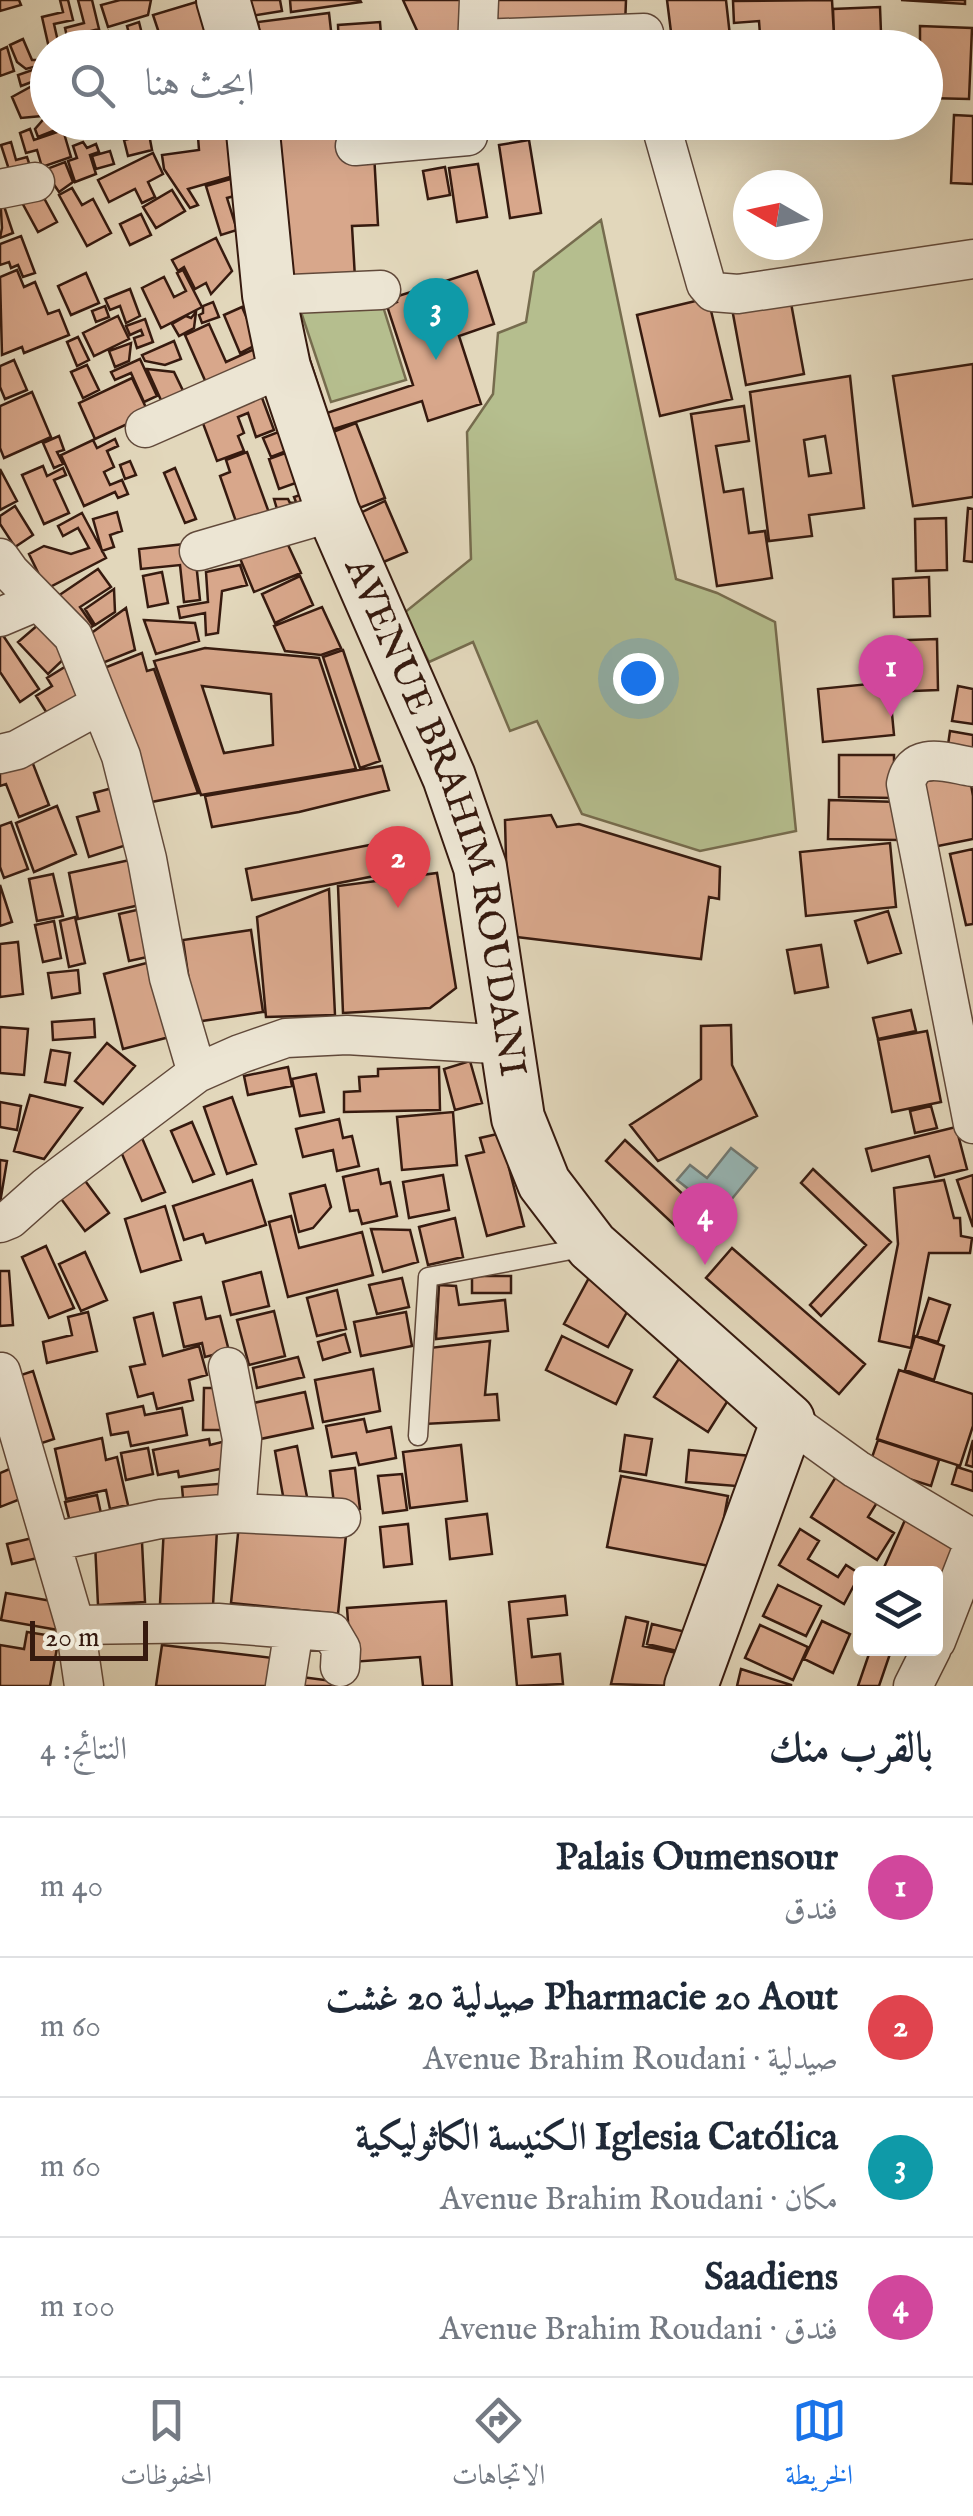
<!DOCTYPE html>
<html lang="ar">
<meta charset="utf-8">
<style>
:root{--surface:#fff;--page:#f2f2f3;--text:#1f2937;--muted:#747a83;--line:#e0e1e3;--accent:#1a73e8}
body{margin:0;font-family:"IM FELL English",Amiri,serif;background:var(--page);color:var(--text);direction:rtl}
.controls{position:absolute;right:30px;bottom:30px;display:grid;overflow:hidden;border-radius:10px;box-shadow:0 10px 40px #0002}
.controls button{width:90px;height:90px;display:grid;place-items:center;padding:0;border:0;border-bottom:2px solid var(--line);background:var(--surface);color:var(--text);font:50px sans-serif}
.compass{position:absolute;left:733px;top:170px;width:90px;height:90px;border-radius:50%;background:var(--surface);box-shadow:0 10px 40px #0002;rotate:279deg}
.scale{position:absolute;left:30px;bottom:25px;width:118px;box-sizing:border-box;padding-left:10px;border:5px solid #361a0f;border-top:0;font-size:28px;line-height:35px;white-space:nowrap;color:#361a0f;-webkit-text-stroke:8px #ece5d3;paint-order:stroke}
.you{position:absolute;left:638px;top:678px;width:35px;height:35px;margin:-25px;border:8px solid #fff;border-radius:50%;background:#1a73e8;box-shadow:0 0 0 15px #1a73e833}
.badge{display:grid;place-items:center;width:65px;height:65px;border-radius:50%;background:var(--accent);color:#fff;font-size:32px;font-weight:700}
.pin{position:absolute;translate:-50% -82px;filter:drop-shadow(0 2px 5px #0008)}
.pin::after{content:'';position:absolute;top:52px;width:35px;height:30px;background:inherit;clip-path:polygon(0 0,100% 0,50% 100%)}
.list{margin:0;padding:0;list-style:none}
h2{display:flex;justify-content:space-between;align-items:center;height:130px;margin:0;padding:0 40px;font-size:42px}
h2 small{font-size:32px;font-weight:400;color:var(--muted)}
.list li{display:grid;grid-template-columns:65px 1fr auto;gap:30px;align-items:center;box-sizing:border-box;height:140px;padding:0 40px;border-top:2px solid var(--line)}
.list b{display:block;font-size:38px;white-space:nowrap}
.list p{margin:0;font-size:32px;white-space:nowrap;color:var(--muted)}
.list em{font-size:32px;font-style:normal;color:var(--muted)}
.icon{flex:none;width:55px;height:55px;fill:none;stroke:currentColor;stroke-width:2;stroke-linecap:round;stroke-linejoin:round}
.map{position:relative;flex:none;width:973px;height:1686px;overflow:hidden;direction:ltr}
.search{position:absolute;background:var(--surface);box-shadow:0 10px 40px #0002;left:30px;right:30px;top:30px;height:110px;display:flex;align-items:center;gap:25px;box-sizing:border-box;padding:0 35px;border-radius:55px;color:var(--muted);font-size:38px}
.sheet{height:690px;background:var(--surface)}
nav{display:flex;justify-content:space-around;align-items:center;box-sizing:border-box;height:140px;border-top:2px solid var(--line);background:var(--surface);font-size:28px;color:var(--muted)}
nav a{display:grid;justify-items:center;gap:5px}
nav .on{color:var(--accent)}
.map>svg:first-child{display:block}
.green{fill:#b5be8e;stroke:#766c4e;stroke-width:2.5}
.water{fill:#97b8b8;stroke:#707974;stroke-width:2.5}
.building{fill:#d8a78b;stroke:#361a0f;stroke-width:2.5;fill-rule:evenodd}
.lines{fill:none;stroke-linecap:round;stroke-linejoin:round}
.lane-casing{stroke:#61493a;stroke-width:21}
.street-casing{stroke:#61493a;stroke-width:41}
.secondary-casing{stroke:#361a0f;stroke-width:56}
.lane{stroke:#ece5d3;stroke-width:18}
.street{stroke:#ece5d3;stroke-width:38}
.secondary{stroke:#ece5d3;stroke-width:52}
.labels{text-anchor:middle;dominant-baseline:central;stroke-width:8;stroke-linejoin:round;paint-order:stroke}
.street-label{font-size:38px;fill:#361a0f;stroke:#ece5d3}
</style>
<div class="map">
<svg width="973" height="1686" viewBox="0 0 973 1686">
<rect width="100%" height="100%" fill="#e2d7bb"/>
<filter id="stains"><feTurbulence type="fractalNoise" baseFrequency=".002" numOctaves="4"/><feColorMatrix values="0 0 0 0 .2 0 0 0 0 .09 0 0 0 0 .02 0 0 0 .5 -.17"/></filter>
<radialGradient id="worn" r=".72"><stop offset=".6" stop-color="#630" stop-opacity="0"/><stop offset="1" stop-color="#630" stop-opacity=".3"/></radialGradient>
<path class="green" d="M601,220L676,579L717,593L775,622L796,831L700,851L582,814L537,721L510,731L473,642L429,662L404,613L471,559L467,432L493,394L498,333L526,322L534,272Z
M381,300L406,380L331,402L298,303Z"/>
<path class="water" d="M731,1148L757,1168L731,1200L722,1192L710,1206L677,1180L690,1165L707,1178Z"/>
<path class="building" d="M0,0H19L21,5L0,11Z
M60,0H68L73,20L54,24L59,46L49,48L42,17L63,12Z
M78,0H92L99,29L67,37L65,28L84,23Z
M120,0H151L148,15L108,27L101,5Z
M203,0L225,48H164L153,15Z
M241,0H280L282,11L244,17Z
M290,0H360L361,2L291,12Z
M403,0H462V48H425Z
M497,0H626L625,26L496,23Z
M667,0H726L731,45L673,48Z
M832,0L834,36L792,37L793,48H761L759,21L734,23L733,1Z
M901,0H965V4Z
M880,7L881,33L834,36L833,9Z
M329,13L333,48H261L258,22Z
M139,22L145,46L133,48L127,26Z
M380,22L382,48H339L338,25Z
M920,26L972,28L969,99L926,98V48H920Z
M108,31L114,48H92L88,37Z
M23,39L32,60H38L41,65L26,69L17,62L10,45Z
M7,47L14,71L0,76V50Z
M41,67L45,77L21,86L18,75Z
M43,80L48,91V110L42,116L21,118L12,97Z
M48,114V122H76L38,137L35,129Z
M954,115L973,116V184L951,183Z
M113,122H143L144,130L120,137Z
M190,122H225L226,129L193,136Z
M265,122H340L342,155L374,153L378,225L352,226L355,278L274,283Z
M343,122H386L387,136L344,138Z
M30,129L34,140L63,130L71,157L42,167L37,150L26,153L20,133Z
M226,130L237,175L188,189L198,205L190,208L164,169L162,155L199,150L198,137Z
M149,134L152,150L128,156L124,140Z
M529,140L541,213L510,218L499,145Z
M11,142L16,160L27,157L32,172L12,179L1,145Z
M83,142L87,148L96,144L99,152L90,155L96,174L75,182L68,161L77,158L73,146Z
M110,151L114,164L96,169L92,156Z
M153,153L163,174L148,182L155,197L142,203L135,189L109,202L98,180Z
M65,162L73,182L59,192L44,170Z
M478,164L487,217L457,222L449,168Z
M445,167L450,195L428,199L423,171Z
M241,176L246,193L227,198L237,230L221,235L206,186Z
M38,187L57,222L38,232L19,197Z
M72,188L82,205L93,199L111,233L87,246L59,195Z
M172,190L185,211L156,228L143,207Z
M0,194L13,233L0,238L2,228Z
M141,214L151,235L130,245L120,224Z
M21,236L35,273L23,277L18,265L11,268L9,262L0,265V244Z
M216,238L232,271L211,294L206,283L195,289L184,267L178,271L172,260Z
M17,270L24,287L35,282L48,314L59,310L69,335L24,353L22,347L2,355L0,277Z
M183,270L202,307L161,328L142,288L164,277L174,297L186,291L177,273Z
M477,271L494,324L459,336L481,404L428,421L422,401L315,435L292,305L327,413L413,385L387,306L397,302L395,297Z
M86,273L99,303L71,315L58,286Z
M130,289L140,316L126,323L120,306L110,310L105,299Z
M789,292L804,374L746,385L731,303Z
M708,298L732,399L660,416L637,315Z
M213,302L219,317L202,323L199,315L203,313V306Z
M105,306L109,317L96,322L92,311Z
M242,307L258,344L240,353L224,315Z
M196,312L194,328L179,336L172,324L186,316L191,318Z
M118,316L129,339L94,356L83,333Z
M145,319L153,342L137,348L134,338L143,335L141,330L130,335L126,326Z
M209,324L226,362L259,347L269,367L211,394L185,335Z
M78,337L89,360L77,366L67,342Z
M174,341L181,359L165,365L145,361L142,355Z
M131,343L129,361L115,367L109,351Z
M140,359L157,396L144,402L131,373L115,380L111,372Z
M14,360L27,390L5,399L0,387V366Z
M973,364V497L913,506L893,376Z
M87,365L99,390L83,398L71,372Z
M147,369L174,372L187,399L165,409Z
M850,376L864,508L809,515L812,536L769,541L750,392ZM825,436L831,473L809,476L804,440Z
M132,378L149,414L95,439L79,403Z
M258,387L274,430L256,437L248,413L238,417L244,433L238,436L244,451L217,461L198,410Z
M32,392L51,437L4,458L0,448V406Z
M744,406L749,441L716,446L724,492L743,489L749,533L765,531L772,578L717,586L691,414Z
M356,423L385,498L349,512L320,437Z
M286,429L294,448L271,457L263,438Z
M59,436L64,450L57,452L63,464L54,468L43,443Z
M115,439L118,446L107,451L114,467L104,472L110,485L122,480L128,494L118,498L115,492L84,506L61,455L93,440L97,448Z
M307,445L304,480L279,489L269,459Z
M247,452L272,521L240,533L220,476L230,472L226,460Z
M130,461L136,475L125,479L120,465Z
M43,466L47,476L63,468L66,475L54,480L69,513L44,524L22,475Z
M175,468L196,519L185,523L164,473Z
M0,469L17,501L0,510Z
M312,491L316,508L280,519L274,499H288L290,503L296,502L294,497Z
M385,501L407,552L374,566L352,517Z
M15,506L33,535L15,547L0,524V516Z
M968,508L973,509V562L964,561Z
M117,512L122,531L110,535L114,547L102,551L93,519Z
M82,513L106,558L46,589L29,554L44,546L71,554L89,548L78,528L63,536L58,526Z
M946,518L947,570L916,571L915,519Z
M283,534L301,573L254,592L237,551Z
M194,543L200,600L184,602L180,565L141,569L139,549Z
M240,565L247,585L222,591L218,633L206,635L205,613L180,618L178,607L208,602L206,572Z
M98,569L111,587L80,607L93,626L80,635L55,598Z
M162,572L168,603L148,607L143,576Z
M300,576L313,605L275,623L262,594Z
M929,577L930,616L894,617L893,579Z
M114,589L115,612L95,625L85,609Z
M322,607L341,648L321,655L285,651L274,626Z
M126,608L135,650L100,664L86,637Z
M144,620L195,623L199,641L156,654Z
M39,624L68,655L48,674L18,642Z
M0,631L39,689L20,702L0,672Z
M937,639L938,690L913,691L912,667L882,668L881,641Z
M205,648L319,658L356,769L201,795L154,661ZM202,686L271,694L273,745L224,753Z
M343,650L380,761L360,768L323,657Z
M142,653L147,671L154,669L198,793L141,804L89,674Z
M68,665L87,695L50,718L36,696L52,686L47,678Z
M889,682L894,735L823,742L818,689Z
M958,686L973,689V724L952,721Z
M950,731L973,735V764L946,759Z
M28,751L49,805L19,817L6,784L0,786V762Z
M839,755H894V798L839,797Z
M382,766L389,790L299,812L212,827L205,796Z
M969,773L973,796V839L928,848L917,783Z
M116,787L133,843L89,857L77,817L99,811L94,793Z
M829,800L899,802V840L828,839Z
M57,806L76,854L34,872L16,823Z
M551,815L557,827L579,824L720,867L719,899L709,897L701,959L508,936L505,820Z
M11,822L28,869L4,878L0,867V826Z
M385,842L390,873L252,900L246,869Z
M890,843L896,907L806,916L800,852Z
M973,849V924L966,925L950,854Z
M144,857L153,902L78,919L69,873Z
M437,873L456,988L430,1008L343,1013L338,886Z
M53,874L63,916L37,921L29,879Z
M0,885L12,922L0,926Z
M329,889L335,1015L266,1017L257,917Z
M150,907L161,954L129,961L119,914Z
M888,911L901,953L868,963L855,921Z
M75,917L85,963L69,967L60,921Z
M54,921L61,958L43,962L35,925Z
M251,930L263,1012L195,1022L183,940Z
M18,942L23,994L0,997V944Z
M821,945L828,987L795,993L787,950Z
M162,959L181,1034L123,1049L104,974Z
M78,970L80,993L52,998L48,973Z
M911,1010L916,1031L878,1039L873,1018Z
M94,1019L95,1037L53,1040L52,1022Z
M731,1025L732,1065L757,1116L658,1161L630,1125L701,1079V1026Z
M0,1027L28,1029L24,1075L0,1073Z
M927,1031L941,1102L892,1112L878,1040Z
M107,1043L135,1066L103,1104L75,1081Z
M51,1050L70,1053L65,1085L45,1082Z
M470,1061L482,1103L455,1110L444,1069Z
M288,1067L292,1086L248,1095L244,1076Z
M439,1067L440,1110L344,1112V1092L360,1091L359,1077L378,1076V1069Z
M316,1074L324,1112L300,1116L292,1079Z
M30,1095L82,1108L44,1159L14,1151Z
M232,1097L256,1164L227,1174L204,1107Z
M0,1102L21,1106L17,1130L0,1127Z
M931,1106L937,1128L915,1133L910,1111Z
M453,1112L457,1165L402,1170L397,1117Z
M339,1119L343,1138L352,1136L359,1166L337,1171L333,1150L303,1157L296,1129Z
M192,1122L214,1174L193,1182L171,1131Z
M956,1127L967,1169L935,1177L929,1156L872,1171L866,1149Z
M506,1132L516,1167L509,1168L524,1226L487,1236L466,1156L484,1152L480,1138Z
M142,1138L165,1192L142,1201L119,1147Z
M625,1140L720,1229L701,1250L606,1161Z
M0,1160L7,1161L0,1203Z
M378,1169L381,1184L390,1182L397,1216L362,1224L358,1210L350,1211L343,1177Z
M813,1169L891,1242L821,1316L810,1305L866,1245L801,1183Z
M443,1175L449,1210L409,1218L403,1182Z
M973,1175V1227L957,1180Z
M83,1178L109,1213L85,1231L59,1196Z
M252,1180L266,1225L206,1243L203,1234L184,1240L173,1206Z
M944,1180L954,1218H960L961,1236L972,1238L970,1253H929L911,1348L879,1341L898,1244L894,1188Z
M325,1185L331,1207L313,1228L299,1232L290,1194Z
M165,1206L181,1260L141,1272L125,1219Z
M291,1216L299,1248L362,1232L373,1275L288,1297L269,1222Z
M455,1218L463,1257L428,1265L419,1227Z
M371,1229L410,1230L418,1262L383,1272Z
M46,1246L74,1308L49,1318L22,1257Z
M732,1248L865,1364L839,1394L706,1278Z
M85,1252L107,1300L81,1311L59,1264Z
M0,1271H9L13,1325L0,1326Z
M261,1272L269,1306L231,1315L223,1282Z
M472,1276H511V1293H472Z
M590,1276L634,1299L608,1347L564,1324Z
M402,1278L409,1307L377,1314L369,1285Z
M439,1285L456,1286L459,1305L505,1300L508,1331L436,1339Z
M337,1290L346,1329L317,1336L307,1298Z
M201,1297L206,1319L220,1316L229,1351L205,1357L202,1343L184,1347L174,1303Z
M929,1298L950,1305L938,1342L917,1336Z
M274,1311L285,1356L249,1365L237,1320Z
M88,1312L97,1351L47,1363L43,1342L72,1335L68,1317Z
M406,1312L412,1346L361,1356L354,1322Z
M153,1313L163,1356L199,1346L207,1375L189,1380L193,1400L157,1409L153,1393L138,1397L130,1367L145,1364L134,1318Z
M345,1334L350,1352L323,1360L318,1342Z
M562,1336L632,1370L616,1404L546,1370Z
M915,1336L944,1346L934,1380L905,1370Z
M490,1341L485,1395L497,1394L499,1420L424,1424L429,1348Z
M684,1351L737,1386L708,1432L654,1397Z
M298,1357L304,1377L257,1388L253,1368Z
M373,1369L380,1411L323,1422L315,1380Z
M899,1370L973,1394V1426L960,1466L877,1439Z
M33,1371L54,1439L33,1446L12,1378Z
M204,1388H222L221,1430H203Z
M305,1392L313,1428L251,1441L244,1405Z
M143,1406L145,1415L182,1408L187,1435L131,1446L128,1432L111,1435L107,1414Z
M364,1419L367,1432L391,1427L396,1458L359,1465L356,1453L332,1457L326,1426Z
M625,1435L652,1439L646,1475L620,1471Z
M102,1438L106,1460L117,1457L128,1505L110,1509L106,1490L66,1499L55,1449Z
M209,1439L210,1445L230,1440L235,1466L179,1477L178,1471L158,1475L153,1450Z
M878,1440L939,1460L931,1486L869,1466Z
M973,1440V1467L966,1465Z
M461,1445L467,1501L410,1508L403,1452Z
M297,1446L308,1502L285,1507L275,1451Z
M148,1448L153,1474L126,1480L121,1453Z
M689,1450L751,1456L749,1487L686,1482Z
M842,1467L883,1493L868,1517L894,1533L877,1560L811,1517Z
M957,1467L973,1472V1491L952,1484Z
M12,1468L23,1498L0,1507V1473Z
M355,1468L360,1509L335,1512L330,1471Z
M402,1474L407,1510L383,1513L378,1476Z
M621,1476L728,1496L715,1567L607,1547Z
M230,1483L232,1505L184,1509L182,1487Z
M97,1495L102,1518L71,1526L65,1502Z
M487,1514L492,1554L450,1559L446,1519Z
M905,1520L963,1546L936,1597V1574L882,1572Z
M239,1524L346,1535L338,1614L231,1603Z
M408,1524L412,1564L384,1567L380,1527Z
M164,1526L217,1529L213,1606L160,1604Z
M800,1529L819,1541L808,1559L838,1577L846,1565L860,1574L844,1604L779,1565Z
M41,1536L46,1556L12,1564L7,1544Z
M142,1542L145,1602L98,1605L95,1543Z
M778,1585L821,1606L806,1636L763,1616Z
M6,1593L63,1603L58,1630L1,1620Z
M565,1596L567,1615L528,1619L532,1657L560,1654L563,1684L517,1686L509,1602Z
M446,1601L452,1686H423L420,1657L351,1662L347,1608Z
M626,1617L648,1622L643,1646L682,1654L675,1686L611,1684Z
M822,1621L850,1634L833,1673L804,1659Z
M652,1624L703,1636L699,1656L647,1644Z
M760,1625L808,1647L793,1680L745,1658Z
M27,1632L59,1637L50,1686H0V1645L24,1649Z
M162,1645L273,1658L270,1686H156Z
M871,1648H892L879,1686H858Z
M741,1669L791,1685V1686H737Z
M294,1676L340,1682L339,1686H293Z"/>
<g class="lines">
<defs>
<path id="lane" d="M418,1436L428,1277L587,1247"/>
<path id="street" d="M478,39L644,33
M477,48L479,0
M660,122L706,284L713,292L738,294L973,259
M355,146L468,136L471,122
M0,189L35,182
M269,295L381,290
M145,428L284,367
M199,551L333,512
M0,558L10,572L73,636L121,756L147,859L169,978L197,1073
M0,617L38,601
M0,754L17,750L99,705
M973,767C947,763 913,749 906,784L973,1124
M0,1223L10,1219L46,1187L197,1073L240,1054L286,1038L347,1035L510,1045
M228,1367L242,1439L236,1513
M1,1372L75,1625L84,1686
M788,1420L856,1469L973,1539
M51,1542L160,1519L236,1513L341,1518
M75,1625L218,1623L331,1632L341,1649L340,1667
M936,1641L973,1546
M285,1686L294,1629
M913,1686L932,1648"/>
<g id="secondary">
<path d="M223,0L237,48"/>
<path id="s1" d="M252,122L269,295L284,367L333,512L449,777L480,867L518,1118L544,1183L592,1246L788,1420L691,1686"/>
</g>
</defs>
<use href="#lane" class="lane-casing"/>
<use href="#street" class="street-casing"/>
<use href="#secondary" class="secondary-casing"/>
<use href="#lane" class="lane"/>
<use href="#street" class="street"/>
<use href="#secondary" class="secondary"/>
</g>
<g class="labels">
<g class="street-label">
<text stroke="none"><textPath href="#s1" startOffset="725">AVENUE BRAHIM ROUDANI</textPath></text>
</g>
</g>
<rect width="100%" height="100%" filter="url(#stains)"/>
<rect width="100%" height="100%" fill="url(#worn)"/>
</svg>
<div class="controls">
<button><svg class="icon" aria-label="layers" viewBox="0 0 24 24"><path d="M12 4l9 5-9 5-9-5zM3 14l9 5 9-5"/></svg></button>
</div>
<svg class="compass" viewBox="-18 -18 36 36"><path d="M0-13l5 13h-10z" fill="#e53935"/><path d="M0 13l5-13h-10z" fill="#747a83"/></svg>
<div class="scale">20 m</div>
<div class="you"></div>
<div class="pin badge" style="left:891px;top:717px;background:#d1479c">1</div>
<div class="pin badge" style="left:398px;top:908px;background:#e0444e">2</div>
<div class="pin badge" style="left:436px;top:360px;background:#0f9aa8">3</div>
<div class="pin badge" style="left:705px;top:1265px;background:#d1479c">4</div>
<div class="search"><svg class="icon" aria-label="search" viewBox="0 0 24 24"><circle cx="10" cy="10" r="6"/><path d="M15 15l6 6"/></svg>ابحث هنا</div>
</div>
<section class="sheet">
<h2>بالقرب منك<small>النتائج: 4</small></h2>
<ul class="list">
<li><span class="badge" style="background:#d1479c">1</span><div><b>Palais Oumensour</b><p>فندق</p></div><em>40 m</em></li>
<li><span class="badge" style="background:#e0444e">2</span><div><b>Pharmacie 20 Aout صيدلية 20 غشت</b><p>صيدلية · Avenue Brahim Roudani</p></div><em>60 m</em></li>
<li><span class="badge" style="background:#0f9aa8">3</span><div><b>Iglesia Católica الكنيسة الكاثوليكية</b><p>مكان · Avenue Brahim Roudani</p></div><em>60 m</em></li>
<li><span class="badge" style="background:#d1479c">4</span><div><b>Saadiens</b><p>فندق · Avenue Brahim Roudani</p></div><em>100 m</em></li>
</ul>
</section>
<nav>
<a class="on"><svg class="icon" aria-label="map" viewBox="0 0 24 24"><path d="M3 6l6-2 6 2 6-2v14l-6 2-6-2-6 2zM9 4v14M15 6v14"/></svg>الخريطة</a>
<a><svg class="icon" aria-label="directions" viewBox="0 0 24 24"><path d="M12 3l9 9-9 9-9-9zM9 14v-3h6M13 9l2 2-2 2"/></svg>الاتجاهات</a>
<a><svg class="icon" aria-label="saved" viewBox="0 0 24 24"><path d="M7 4h10v16l-5-4-5 4z"/></svg>المحفوظات</a>
</nav>
